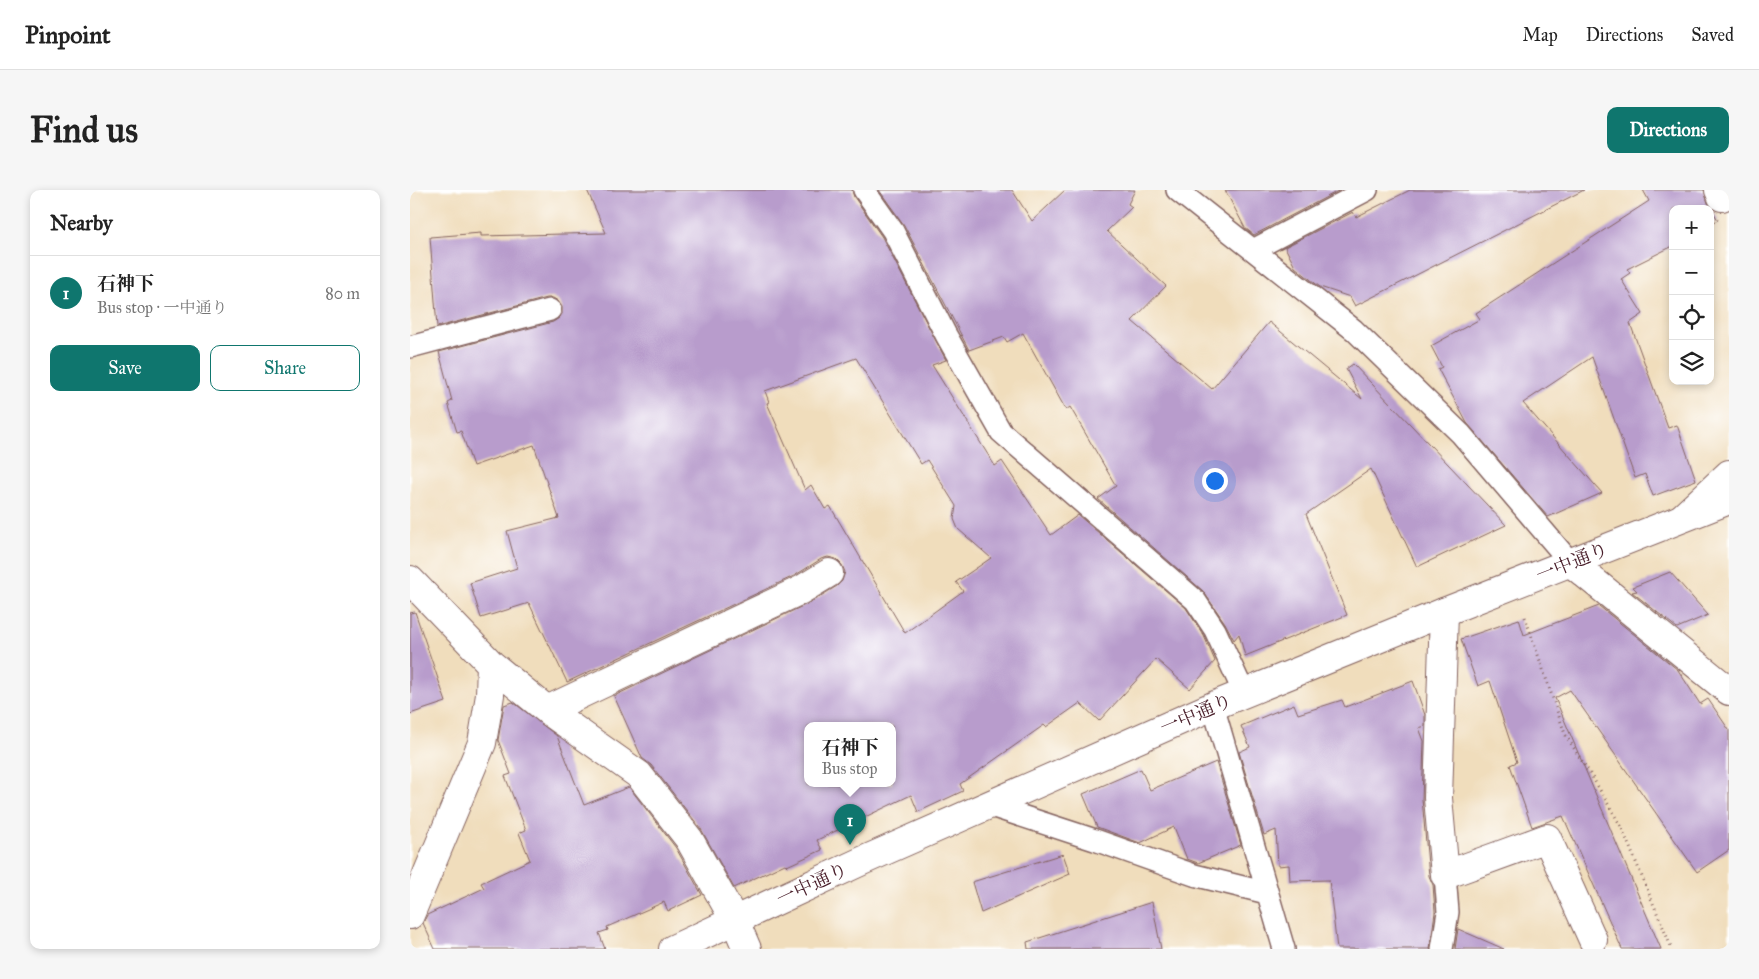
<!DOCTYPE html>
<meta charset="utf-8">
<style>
:root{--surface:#fff;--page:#f6f6f6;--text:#222;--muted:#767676;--line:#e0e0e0;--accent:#0f766e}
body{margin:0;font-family:"IM FELL Great Primer","Noto Serif JP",serif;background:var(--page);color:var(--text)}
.controls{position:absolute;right:15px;top:15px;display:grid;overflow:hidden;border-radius:10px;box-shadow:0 2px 8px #0003}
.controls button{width:45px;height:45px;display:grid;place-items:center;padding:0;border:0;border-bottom:1px solid var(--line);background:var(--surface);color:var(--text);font:25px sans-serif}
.you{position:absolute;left:804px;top:290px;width:18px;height:18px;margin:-12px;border:4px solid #fff;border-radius:50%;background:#1a73e8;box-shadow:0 0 0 8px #1a73e833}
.badge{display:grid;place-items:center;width:32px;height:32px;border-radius:50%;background:var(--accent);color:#fff;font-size:16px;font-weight:700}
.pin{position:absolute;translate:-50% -41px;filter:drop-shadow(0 1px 2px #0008)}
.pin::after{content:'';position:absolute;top:26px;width:18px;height:15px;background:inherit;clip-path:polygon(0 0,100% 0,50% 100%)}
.popup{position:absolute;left:394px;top:532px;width:92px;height:65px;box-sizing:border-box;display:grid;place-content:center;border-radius:10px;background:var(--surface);filter:drop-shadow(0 1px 4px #0005);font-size:16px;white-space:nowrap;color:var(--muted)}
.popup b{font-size:19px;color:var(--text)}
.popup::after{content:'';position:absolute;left:50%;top:100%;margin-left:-10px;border:10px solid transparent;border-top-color:var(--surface)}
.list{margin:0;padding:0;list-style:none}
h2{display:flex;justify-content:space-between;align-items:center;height:65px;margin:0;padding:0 20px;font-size:21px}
h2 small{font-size:16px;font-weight:400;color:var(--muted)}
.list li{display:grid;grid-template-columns:32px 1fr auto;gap:15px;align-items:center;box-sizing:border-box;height:75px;padding:0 20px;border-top:1px solid var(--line)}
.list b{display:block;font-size:19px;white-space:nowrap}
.list p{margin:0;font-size:16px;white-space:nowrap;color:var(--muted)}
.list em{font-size:16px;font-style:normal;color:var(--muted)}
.actions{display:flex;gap:10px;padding:15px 20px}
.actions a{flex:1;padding:11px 0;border:1px solid var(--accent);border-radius:10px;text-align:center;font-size:18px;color:var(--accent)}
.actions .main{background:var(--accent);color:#fff}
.icon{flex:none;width:28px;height:28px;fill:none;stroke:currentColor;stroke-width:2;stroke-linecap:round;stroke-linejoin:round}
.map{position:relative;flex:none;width:1319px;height:759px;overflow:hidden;border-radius:10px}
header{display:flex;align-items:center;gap:30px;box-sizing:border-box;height:70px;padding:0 25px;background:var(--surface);border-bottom:1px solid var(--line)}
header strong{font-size:24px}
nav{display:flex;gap:28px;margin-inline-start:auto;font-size:18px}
.intro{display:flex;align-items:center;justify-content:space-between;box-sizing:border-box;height:120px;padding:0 30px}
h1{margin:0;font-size:35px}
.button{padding:12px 22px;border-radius:10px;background:var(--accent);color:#fff;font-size:18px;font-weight:700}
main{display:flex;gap:30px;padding:0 30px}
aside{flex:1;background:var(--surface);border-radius:10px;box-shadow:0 2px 8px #0003}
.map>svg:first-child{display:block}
.building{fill:#b89ccc;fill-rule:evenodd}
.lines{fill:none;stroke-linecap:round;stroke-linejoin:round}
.service-casing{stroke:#84625e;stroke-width:24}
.minor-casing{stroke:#84625e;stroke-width:30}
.tertiary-casing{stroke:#84625e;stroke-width:30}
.path{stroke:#84625e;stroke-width:3;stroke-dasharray:1 4;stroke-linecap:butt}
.service{stroke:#fff;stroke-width:21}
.minor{stroke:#fff;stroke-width:28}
.tertiary{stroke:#fff;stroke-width:28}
.labels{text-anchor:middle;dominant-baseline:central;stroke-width:4;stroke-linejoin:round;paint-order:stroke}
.street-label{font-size:19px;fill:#4a1f2b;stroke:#fff}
</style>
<header>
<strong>Pinpoint</strong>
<nav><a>Map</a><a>Directions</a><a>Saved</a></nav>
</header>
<div class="intro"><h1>Find us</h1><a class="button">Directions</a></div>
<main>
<aside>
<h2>Nearby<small></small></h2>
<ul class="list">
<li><span class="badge">1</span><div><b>石神下</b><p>Bus stop · 一中通り</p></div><em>80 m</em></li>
</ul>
<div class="actions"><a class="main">Save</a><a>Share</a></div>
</aside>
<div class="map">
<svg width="1319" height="759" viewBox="0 0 1319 759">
<rect width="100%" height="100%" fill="#fff"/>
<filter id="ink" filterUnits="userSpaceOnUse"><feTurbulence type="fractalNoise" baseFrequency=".02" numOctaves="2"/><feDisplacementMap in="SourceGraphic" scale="10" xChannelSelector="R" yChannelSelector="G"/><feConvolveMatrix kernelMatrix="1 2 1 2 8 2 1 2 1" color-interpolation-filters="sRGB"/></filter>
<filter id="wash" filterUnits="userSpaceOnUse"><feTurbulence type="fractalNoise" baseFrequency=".0096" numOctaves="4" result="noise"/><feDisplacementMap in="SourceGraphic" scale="20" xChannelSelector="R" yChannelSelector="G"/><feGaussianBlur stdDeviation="1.12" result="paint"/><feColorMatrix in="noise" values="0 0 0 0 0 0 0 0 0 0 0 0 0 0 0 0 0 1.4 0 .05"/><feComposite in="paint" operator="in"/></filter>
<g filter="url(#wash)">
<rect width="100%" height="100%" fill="#f0ddbc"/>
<g id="blocks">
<path class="building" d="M177,0H442L444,7L472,47L536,170L522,175L585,276L592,271L641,345L668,325L776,418L794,446L805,471L780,499L746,469L689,531L670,513L636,537L634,535L550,594L553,601L508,622L501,605L407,650L412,660L377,676L375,674L324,698L291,639L241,575L232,568L204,506L399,413L427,396L432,391L435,382L432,375L426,369L418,367L411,369L384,386L157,492L119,413L71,428L60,393L107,378L97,341L149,328L124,255L63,276L51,241L47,242L38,213L42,211L29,162L143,132L149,128L152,124V117L148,111L143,108H137L27,137L20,47L71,43V46L196,43ZM446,168L511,274L517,270L546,316L544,329L548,339L581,368L546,392L553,401L495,443L420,316L415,319L401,295L395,300L357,213L359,212L355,201ZM398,536H482V594H398Z
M469,0H602L622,31L655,0H725L718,14L722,17L697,41L756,96L722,131L802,199L859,132L952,209L936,179L943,174L1096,335L1007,377L961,279L896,324L937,425L835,466L829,444L824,450L815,433L793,401L688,309L706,296L660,217L656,220L613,143L597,152L594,147L559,160L494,35Z
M815,0H930L844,45L835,38Z
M1000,0H1174L945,116L940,107L910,97L885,77L875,57L943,22L946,27Z
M1233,0H1294L1298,13L1308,30L1300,34V19H1263V56L1217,79L1220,83L1211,89L1233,124L1220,133L1258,238L1267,235L1286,290L1243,306L1235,284L1225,288L1182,167L1113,213L1192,303L1138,327L1057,233L1028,179L1032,177L1021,156L1070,129L1066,123L1239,11Z
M1260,382L1298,425L1267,438L1222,402L1227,401L1223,397Z
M1189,416L1268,480L1290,514L1298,509L1319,540V660L1287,682L1160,500L1145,508L1251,759H1212L1153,626L1122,637L1100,575L1107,572L1080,491L1068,496L1051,449L1109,429L1114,445Z
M5,422L36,512L0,524V423Z
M1003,491L1015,525V536L1009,538L1014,551L1012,609L1019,686L1023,695L1025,722L1020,759H927L919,690L880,691L879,675L868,676L866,640L854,645L829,562L840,557L831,536L884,514L888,524L932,510L935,517Z
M103,512L147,546L174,615L219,597L266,658L292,705L258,721L254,712L197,737L198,740L189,743L195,759H25L13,733L17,725L74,698L71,693L120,670L109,643L116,640L95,586L101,584L88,550L94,515Z
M806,572L831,655L788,673L777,669L764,637L730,653L687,637L673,604L731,579L740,600Z
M653,664L660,684L571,723L562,692Z
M742,712L751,759H618L617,752Z
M1048,739L1094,759H1045Z"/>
</g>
</g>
<g filter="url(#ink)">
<use href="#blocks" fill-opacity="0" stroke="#84625e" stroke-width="1"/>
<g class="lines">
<defs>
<path id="service" d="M454,0L483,41L536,145L591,242L785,410L805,440L834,503
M767,0L944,140L1051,244L1160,372
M843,60L957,0
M0,157L140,120
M803,516L874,759
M578,615L685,650L784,685L857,703
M1032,759L1038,722L1035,685"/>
<path id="minor" d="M1309,0L1312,7L1319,4
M1273,327L1319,284
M1160,372L1319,501
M0,390L81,474L137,520L229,585L279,649L325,731L337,759
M1034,422L1028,608L1035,685L1137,648L1183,750
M137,520L391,400L419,383
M0,725L72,553L80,505L81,474"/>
<path id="tertiary" d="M263,759L452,671L803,516L1034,422L1319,310"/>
</defs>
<use href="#service" class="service-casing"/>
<use href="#minor" class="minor-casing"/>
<use href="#tertiary" class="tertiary-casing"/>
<path class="path" d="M1115,427L1155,544L1184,590L1211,636L1262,759"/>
<use href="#service" class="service"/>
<use href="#minor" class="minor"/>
<use href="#tertiary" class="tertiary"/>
</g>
</g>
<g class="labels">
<g class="street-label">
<text transform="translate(1162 372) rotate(-22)">一中通り</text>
<text transform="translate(786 524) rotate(-23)">一中通り</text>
<text transform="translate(402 694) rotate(-25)">一中通り</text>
</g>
</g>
</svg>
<div class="controls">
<button>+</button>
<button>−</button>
<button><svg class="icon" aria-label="locate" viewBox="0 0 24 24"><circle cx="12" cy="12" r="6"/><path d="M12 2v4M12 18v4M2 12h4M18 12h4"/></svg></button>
<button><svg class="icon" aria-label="layers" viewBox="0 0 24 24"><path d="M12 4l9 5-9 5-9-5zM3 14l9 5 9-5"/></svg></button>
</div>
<div class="you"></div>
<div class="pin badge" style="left:440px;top:655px">1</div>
<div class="popup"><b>石神下</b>Bus stop</div>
</div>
</main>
